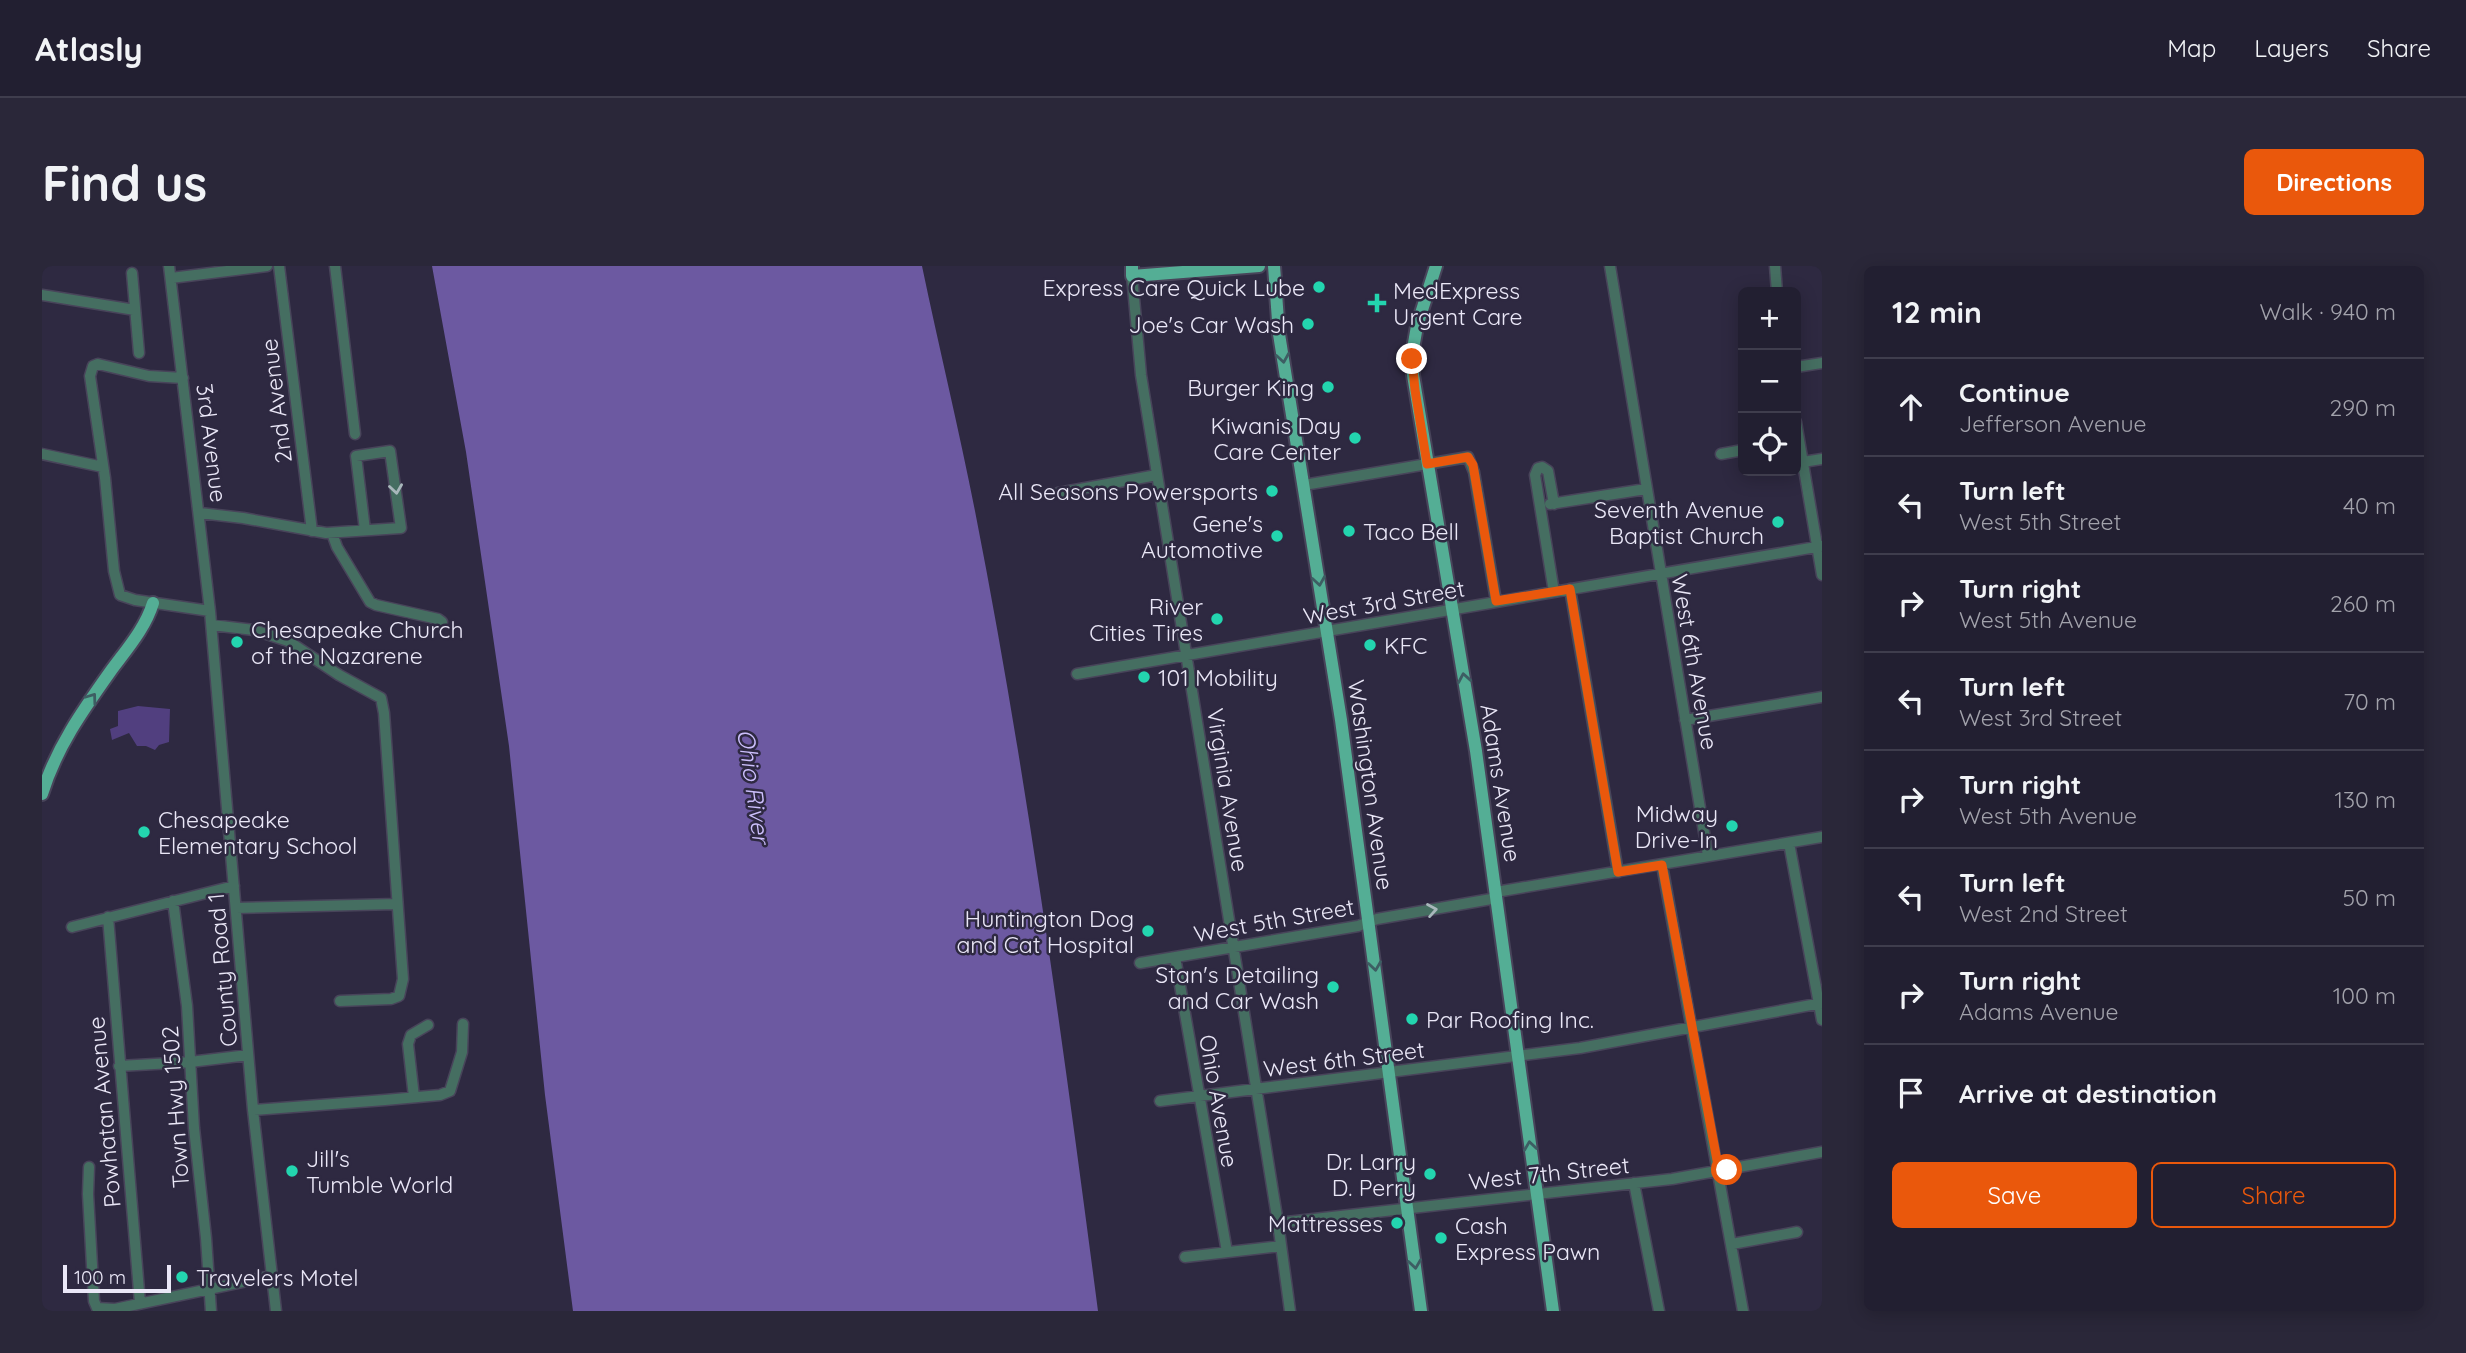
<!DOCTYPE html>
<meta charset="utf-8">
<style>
:root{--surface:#221f31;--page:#2a2739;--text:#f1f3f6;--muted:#a2a2ab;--line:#3f3d4d;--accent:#ea580c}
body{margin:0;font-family:Quicksand,sans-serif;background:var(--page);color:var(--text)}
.controls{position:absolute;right:21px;top:21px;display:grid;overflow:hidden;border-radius:10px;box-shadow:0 4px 18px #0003}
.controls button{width:63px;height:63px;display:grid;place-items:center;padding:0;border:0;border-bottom:2px solid var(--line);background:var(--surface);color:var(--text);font:35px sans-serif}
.scale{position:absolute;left:21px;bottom:18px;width:108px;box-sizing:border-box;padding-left:7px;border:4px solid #eae7f7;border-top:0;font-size:19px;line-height:24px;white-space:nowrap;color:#eae7f7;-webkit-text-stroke:5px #2e2941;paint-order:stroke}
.stop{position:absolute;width:21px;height:21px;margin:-16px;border:5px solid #ea580c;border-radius:50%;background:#fff}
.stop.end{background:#ea580c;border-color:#fff;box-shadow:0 2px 7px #0008}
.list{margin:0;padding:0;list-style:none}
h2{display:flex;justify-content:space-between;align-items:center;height:91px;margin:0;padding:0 28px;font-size:30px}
h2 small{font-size:23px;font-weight:400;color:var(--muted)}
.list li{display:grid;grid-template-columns:46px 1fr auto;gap:21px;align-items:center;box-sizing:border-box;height:98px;padding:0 28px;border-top:2px solid var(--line)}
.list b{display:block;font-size:26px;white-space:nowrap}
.list p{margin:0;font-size:23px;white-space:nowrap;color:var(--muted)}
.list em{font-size:23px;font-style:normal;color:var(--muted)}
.actions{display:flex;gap:14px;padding:21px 28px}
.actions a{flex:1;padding:16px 0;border:2px solid var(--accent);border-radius:10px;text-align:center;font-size:24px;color:var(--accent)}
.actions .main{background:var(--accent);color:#fff}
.icon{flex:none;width:38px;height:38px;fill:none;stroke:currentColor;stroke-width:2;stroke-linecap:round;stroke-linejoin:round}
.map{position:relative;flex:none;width:1780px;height:1045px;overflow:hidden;border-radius:10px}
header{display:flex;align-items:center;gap:42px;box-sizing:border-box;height:98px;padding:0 35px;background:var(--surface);border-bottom:2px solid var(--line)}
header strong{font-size:33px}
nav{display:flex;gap:38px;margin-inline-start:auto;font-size:24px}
.intro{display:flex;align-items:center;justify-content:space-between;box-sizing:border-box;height:168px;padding:0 42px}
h1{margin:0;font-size:49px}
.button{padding:18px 32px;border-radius:10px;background:var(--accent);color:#fff;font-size:24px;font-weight:700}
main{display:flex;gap:42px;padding:0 42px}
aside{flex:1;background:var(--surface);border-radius:10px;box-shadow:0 4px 18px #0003}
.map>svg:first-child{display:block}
.green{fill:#513f7f}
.water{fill:#6c59a1}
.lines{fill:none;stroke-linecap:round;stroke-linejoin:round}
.minor-casing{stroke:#48445a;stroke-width:13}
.major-casing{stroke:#48445a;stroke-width:16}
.minor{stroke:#456e61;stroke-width:10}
.major{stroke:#54ae95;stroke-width:12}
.oneway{stroke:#3d5e63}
.oneway2{stroke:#a8b7bb}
.route{stroke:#ea580c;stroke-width:9}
.poi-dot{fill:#23d5af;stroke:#2e2941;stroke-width:2.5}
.labels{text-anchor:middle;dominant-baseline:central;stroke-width:5;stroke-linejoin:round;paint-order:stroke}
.poi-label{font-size:23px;fill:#eae7f7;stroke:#2e2941;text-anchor:end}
.street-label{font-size:23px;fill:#eae7f7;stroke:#2e2941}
.water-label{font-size:24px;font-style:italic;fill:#ccbffc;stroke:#2e2941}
</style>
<header>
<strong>Atlasly</strong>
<nav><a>Map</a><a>Layers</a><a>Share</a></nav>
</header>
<div class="intro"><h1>Find us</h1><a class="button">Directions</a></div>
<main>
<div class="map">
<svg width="1780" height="1045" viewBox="0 0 1780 1045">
<rect width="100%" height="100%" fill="#2e2941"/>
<path class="green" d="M96,440L128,443L127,476L117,479L113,484L104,480H95L87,467L70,474L68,463L76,460V445Z"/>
<path class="water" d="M390,0H880C897,82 917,163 933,245C985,510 1021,778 1056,1045H531L503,829L467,480L424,186Z"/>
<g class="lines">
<defs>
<path id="minor" d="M127,0L168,345L211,844L234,1045
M237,0L270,265
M293,0L313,168
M1568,0L1666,590
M1733,0L1735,26
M90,7L97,87
M1090,10L1099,109L1236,957L1248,1045
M129,12L225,0
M0,29L93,44
M1754,101L1780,97
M141,112L107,110L56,98L51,100L48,110L63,212L72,305L78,329L93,334L168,345
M1754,156L1780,309
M0,188L61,201
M1679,188L1701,184
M1761,196L1780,193
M1262,219L1426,191L1432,206L1454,335
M1016,227L1115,209
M1508,238L1604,223
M1512,238L1506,205L1500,201L1496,202L1493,209L1512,326
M158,247L201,252L284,267L359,262L348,185L314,190L323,264
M290,267L295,281L328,336L334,339L396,353L400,356
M1528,323L1576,606
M170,359L212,364L246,375L297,409L339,432L342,447L361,713L357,730L349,733L298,735
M1035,408L1780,280
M1643,454L1780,431
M1747,577L1780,754
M1620,599L1701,1045
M1454,626L1780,571
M131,635L145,740L152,862L164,972L169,1045
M194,642L354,638
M66,651L98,1037
M30,661L192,620
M1133,691L1185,986
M1098,697L1316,660L1335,653L1455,632
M77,800L148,796L206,789
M372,831L366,778L369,769L386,759
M1118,835L1538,782L1780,737
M211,844L343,834L398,829L408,825L420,786L421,758
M47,901L46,928L52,1035L55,1042L73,1043L229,1010
M1592,917L1617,1045
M1236,957L1630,913L1780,886
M1690,978L1755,966
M1143,991L1239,980"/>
<path id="major" d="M1090,0V10L1217,0
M1232,0L1237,68L1299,454L1379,1045
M1394,0L1375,60L1371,83V109L1434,485L1511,1045
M0,528C14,482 41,444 68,406C84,384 103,363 111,337"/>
</defs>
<use href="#minor" class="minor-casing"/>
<use href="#major" class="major-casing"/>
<use href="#minor" class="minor"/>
<use href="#major" class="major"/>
</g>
<defs><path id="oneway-chevron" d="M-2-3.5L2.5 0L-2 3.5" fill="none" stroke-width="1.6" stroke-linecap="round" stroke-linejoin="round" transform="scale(1.75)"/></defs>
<g class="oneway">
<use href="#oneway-chevron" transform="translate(1241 92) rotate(81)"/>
<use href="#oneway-chevron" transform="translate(1277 315) rotate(81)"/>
<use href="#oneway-chevron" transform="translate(1422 412) rotate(-100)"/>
<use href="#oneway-chevron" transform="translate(50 432) rotate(-54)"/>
<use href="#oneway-chevron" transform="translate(1333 700) rotate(82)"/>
<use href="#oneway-chevron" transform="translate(1488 880) rotate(-98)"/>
<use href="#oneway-chevron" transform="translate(1373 998) rotate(82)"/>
</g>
<g class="oneway2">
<use href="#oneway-chevron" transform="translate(354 223) rotate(82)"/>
<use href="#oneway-chevron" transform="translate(1390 644) rotate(-10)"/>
</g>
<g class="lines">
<path class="route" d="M1370,93L1373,124L1385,198L1426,191L1431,199L1454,335L1528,323L1576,606L1620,599L1677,905L1685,904"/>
</g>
<g class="poi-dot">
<circle cx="1277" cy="21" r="7"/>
<path d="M1331.5 26.5h7v7h7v7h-7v7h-7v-7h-7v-7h7z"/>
<circle cx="1266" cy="58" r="7"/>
<circle cx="1286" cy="121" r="7"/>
<circle cx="1313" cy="172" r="7"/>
<circle cx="1230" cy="225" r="7"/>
<circle cx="1736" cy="256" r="7"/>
<circle cx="1307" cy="265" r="7"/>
<circle cx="1235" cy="270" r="7"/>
<circle cx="1175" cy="353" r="7"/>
<circle cx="195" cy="376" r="7"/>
<circle cx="1328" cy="379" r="7"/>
<circle cx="1102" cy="411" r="7"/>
<circle cx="1690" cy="560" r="7"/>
<circle cx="102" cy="566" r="7"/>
<circle cx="1106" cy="665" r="7"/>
<circle cx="1291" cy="721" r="7"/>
<circle cx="1370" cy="753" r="7"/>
<circle cx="250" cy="905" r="7"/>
<circle cx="1388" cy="908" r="7"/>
<circle cx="1355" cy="957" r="7"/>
<circle cx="1399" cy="972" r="7"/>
<circle cx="140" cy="1011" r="7"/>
</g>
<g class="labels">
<g class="poi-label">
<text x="1263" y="21">Express Care Quick Lube</text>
<text x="1351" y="24" text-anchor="start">MedExpress<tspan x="1351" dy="26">Urgent Care</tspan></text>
<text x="1252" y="58">Joe's Car Wash</text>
<text x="1272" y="121">Burger King</text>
<text x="1299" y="159">Kiwanis Day<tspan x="1299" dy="26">Care Center</tspan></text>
<text x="1216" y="225">All Seasons Powersports</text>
<text x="1722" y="243">Seventh Avenue<tspan x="1722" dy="26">Baptist Church</tspan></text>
<text x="1221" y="257">Gene's<tspan x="1221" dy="26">Automotive</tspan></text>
<text x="1321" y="265" text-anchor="start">Taco Bell</text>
<text x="1161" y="340">River<tspan x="1161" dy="26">Cities Tires</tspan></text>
<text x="209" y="363" text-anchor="start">Chesapeake Church<tspan x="209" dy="26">of the Nazarene</tspan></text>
<text x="1342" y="379" text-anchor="start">KFC</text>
<text x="1116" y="411" text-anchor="start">101 Mobility</text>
<text x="1676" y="547">Midway<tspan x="1676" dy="26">Drive-In</tspan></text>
<text x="116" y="553" text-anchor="start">Chesapeake<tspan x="116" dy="26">Elementary School</tspan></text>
<text x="1092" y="652">Huntington Dog<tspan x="1092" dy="26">and Cat Hospital</tspan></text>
<text x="1277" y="708">Stan's Detailing<tspan x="1277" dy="26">and Car Wash</tspan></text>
<text x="1384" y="753" text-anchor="start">Par Roofing Inc.</text>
<text x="264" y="892" text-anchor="start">Jill's<tspan x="264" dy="26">Tumble World</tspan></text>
<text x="1374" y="895">Dr. Larry<tspan x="1374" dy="26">D. Perry</tspan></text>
<text x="1341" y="957">Mattresses</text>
<text x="1413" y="959" text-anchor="start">Cash<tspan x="1413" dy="26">Express Pawn</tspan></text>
<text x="154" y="1011" text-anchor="start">Travelers Motel</text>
</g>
<g class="street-label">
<text transform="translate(234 135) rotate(-97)">2nd Avenue</text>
<text transform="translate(170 177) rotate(83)">3rd Avenue</text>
<text transform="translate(1342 336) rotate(-10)">West 3rd Street</text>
<text transform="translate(1653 396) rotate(80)">West 6th Avenue</text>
<text transform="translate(1459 517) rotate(81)">Adams Avenue</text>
<text transform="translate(1329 519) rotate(82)">Washington Avenue</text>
<text transform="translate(1186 524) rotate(81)">Virginia Avenue</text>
<text transform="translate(1232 654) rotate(-10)">West 5th Street</text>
<text transform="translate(180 704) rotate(-95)">County Road 1</text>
<text transform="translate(1302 793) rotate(-7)">West 6th Street</text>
<text transform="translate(1177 835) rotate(80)">Ohio Avenue</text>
<text transform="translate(133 841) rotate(-94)">Town Hwy 1502</text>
<text transform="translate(62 846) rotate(-95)">Powhatan Avenue</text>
<text transform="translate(1507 907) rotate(-6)">West 7th Street</text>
</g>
<g class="water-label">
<text transform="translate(712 520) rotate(82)">Ohio River</text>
</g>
</g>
</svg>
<div class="controls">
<button>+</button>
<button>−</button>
<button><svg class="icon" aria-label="locate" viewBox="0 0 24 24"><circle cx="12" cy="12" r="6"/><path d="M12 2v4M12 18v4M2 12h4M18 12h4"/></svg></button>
</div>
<div class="scale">100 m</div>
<div class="stop" style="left:1685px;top:904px"></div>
<div class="stop end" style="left:1370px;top:93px"></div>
</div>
<aside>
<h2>12 min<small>Walk · 940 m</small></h2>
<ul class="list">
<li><svg class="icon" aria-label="ahead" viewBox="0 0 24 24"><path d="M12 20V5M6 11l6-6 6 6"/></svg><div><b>Continue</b><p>Jefferson Avenue</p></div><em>290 m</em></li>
<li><svg class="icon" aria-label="left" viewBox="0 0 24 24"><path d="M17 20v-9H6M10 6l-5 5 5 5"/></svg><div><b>Turn left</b><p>West 5th Street</p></div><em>40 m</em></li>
<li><svg class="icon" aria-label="right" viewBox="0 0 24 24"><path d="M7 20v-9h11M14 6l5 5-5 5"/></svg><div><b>Turn right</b><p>West 5th Avenue</p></div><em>260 m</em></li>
<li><svg class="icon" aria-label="left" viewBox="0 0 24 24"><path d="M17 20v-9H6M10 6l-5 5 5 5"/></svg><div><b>Turn left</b><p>West 3rd Street</p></div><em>70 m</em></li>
<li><svg class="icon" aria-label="right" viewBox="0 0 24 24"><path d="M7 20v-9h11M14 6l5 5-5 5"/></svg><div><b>Turn right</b><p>West 5th Avenue</p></div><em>130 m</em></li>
<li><svg class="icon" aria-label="left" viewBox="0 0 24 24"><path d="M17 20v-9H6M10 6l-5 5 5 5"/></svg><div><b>Turn left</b><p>West 2nd Street</p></div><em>50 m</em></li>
<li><svg class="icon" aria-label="right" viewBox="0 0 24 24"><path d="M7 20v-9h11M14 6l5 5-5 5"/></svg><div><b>Turn right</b><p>Adams Avenue</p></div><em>100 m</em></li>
<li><svg class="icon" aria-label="arrive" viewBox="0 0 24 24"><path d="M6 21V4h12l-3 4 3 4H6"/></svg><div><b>Arrive at destination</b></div></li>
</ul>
<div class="actions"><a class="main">Save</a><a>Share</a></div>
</aside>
</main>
